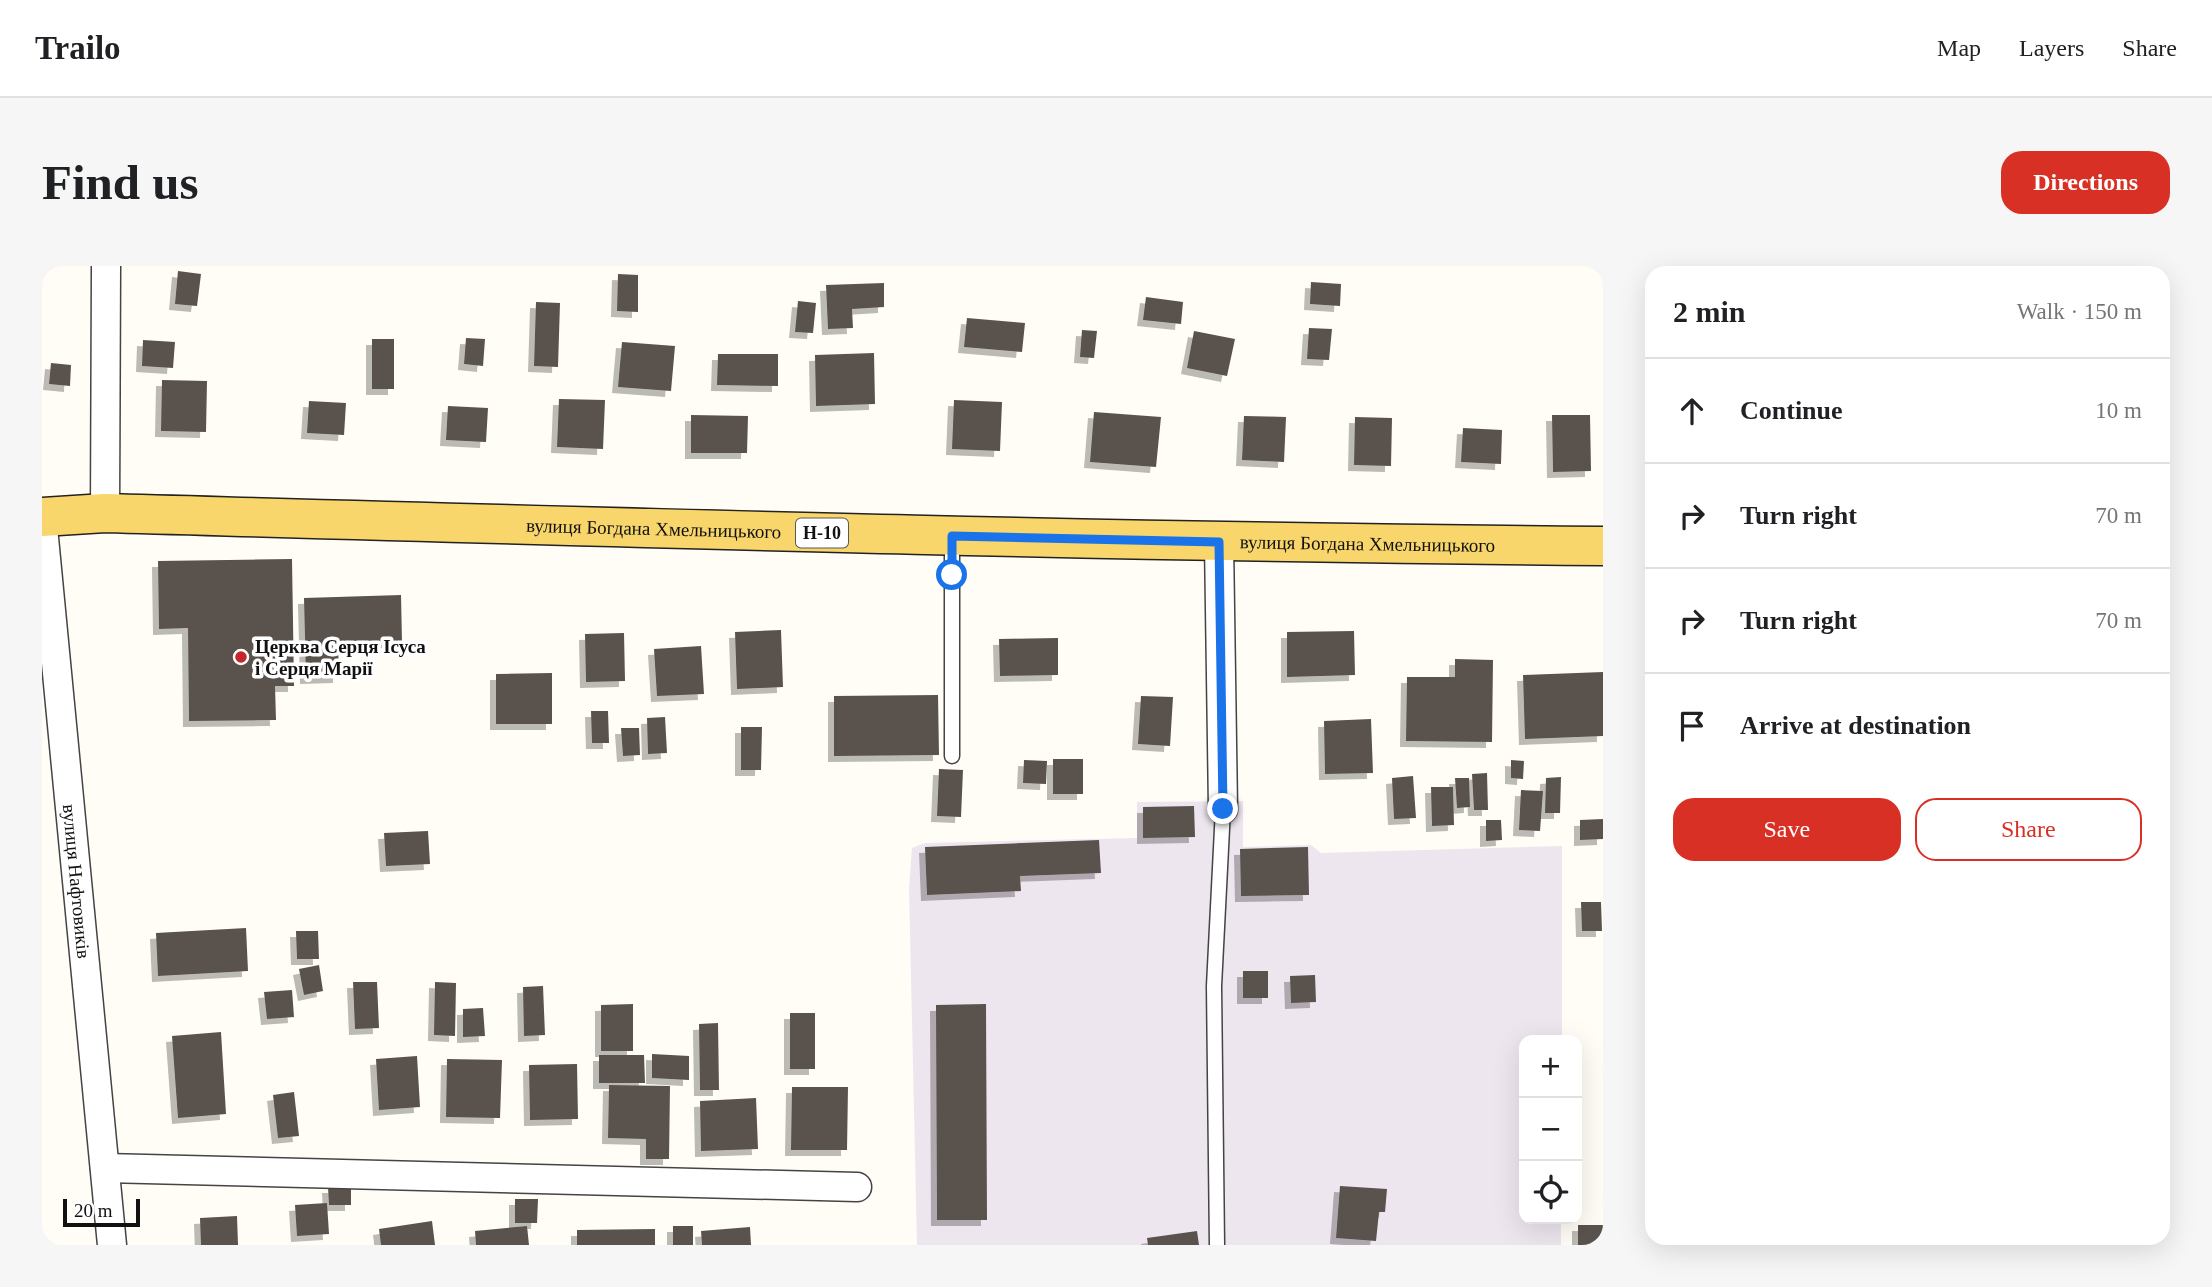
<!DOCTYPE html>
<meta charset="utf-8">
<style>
:root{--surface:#fff;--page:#f6f6f6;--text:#202124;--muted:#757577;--line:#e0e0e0;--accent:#d93025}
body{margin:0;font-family:"Times New Roman",serif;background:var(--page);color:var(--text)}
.controls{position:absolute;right:21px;bottom:21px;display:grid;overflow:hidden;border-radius:14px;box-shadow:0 7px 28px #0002}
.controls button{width:63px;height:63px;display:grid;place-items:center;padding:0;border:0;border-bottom:2px solid var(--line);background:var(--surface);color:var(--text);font:35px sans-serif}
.scale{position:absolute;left:21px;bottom:18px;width:77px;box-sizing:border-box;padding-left:7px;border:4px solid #111;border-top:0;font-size:19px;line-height:24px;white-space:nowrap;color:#111;-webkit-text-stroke:5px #fff;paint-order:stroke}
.stop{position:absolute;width:21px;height:21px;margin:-16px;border:5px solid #1a73e8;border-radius:50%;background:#fff}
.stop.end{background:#1a73e8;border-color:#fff;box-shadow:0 2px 7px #0008}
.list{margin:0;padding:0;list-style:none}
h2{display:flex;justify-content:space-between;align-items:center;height:91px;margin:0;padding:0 28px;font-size:30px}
h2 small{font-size:23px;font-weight:400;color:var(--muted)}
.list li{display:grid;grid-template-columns:46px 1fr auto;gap:21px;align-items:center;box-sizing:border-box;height:105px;padding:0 28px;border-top:2px solid var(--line)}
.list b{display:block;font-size:26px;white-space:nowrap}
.list em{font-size:23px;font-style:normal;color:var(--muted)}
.actions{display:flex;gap:14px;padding:21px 28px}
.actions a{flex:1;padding:16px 0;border:2px solid var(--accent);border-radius:21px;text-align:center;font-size:24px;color:var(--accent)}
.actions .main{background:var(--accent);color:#fff}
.icon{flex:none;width:38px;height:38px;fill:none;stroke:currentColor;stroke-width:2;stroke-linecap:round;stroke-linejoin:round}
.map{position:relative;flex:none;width:1561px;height:979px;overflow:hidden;border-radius:21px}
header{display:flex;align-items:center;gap:42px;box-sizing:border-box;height:98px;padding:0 35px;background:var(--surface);border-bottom:2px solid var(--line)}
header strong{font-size:33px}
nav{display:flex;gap:38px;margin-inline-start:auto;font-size:24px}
.intro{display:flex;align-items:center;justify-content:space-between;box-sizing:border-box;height:168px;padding:0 42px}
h1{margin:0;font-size:49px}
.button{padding:18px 32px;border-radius:21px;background:var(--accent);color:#fff;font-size:24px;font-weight:700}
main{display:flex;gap:42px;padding:0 42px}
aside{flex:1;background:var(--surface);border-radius:21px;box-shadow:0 7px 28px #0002}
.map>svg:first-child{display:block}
.industrial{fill:#eee6ef}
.building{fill:#5a524d;filter:url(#shadow)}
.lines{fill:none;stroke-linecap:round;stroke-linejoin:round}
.lane-casing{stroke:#444;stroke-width:17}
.street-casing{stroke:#444;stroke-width:31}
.primary-casing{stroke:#222;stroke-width:41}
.lane{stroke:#fff;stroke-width:14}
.street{stroke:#fff;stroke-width:28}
.primary{stroke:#f9d66b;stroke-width:38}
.route{stroke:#1a73e8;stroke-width:9}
.poi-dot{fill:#c4262e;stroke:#fff;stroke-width:2.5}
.labels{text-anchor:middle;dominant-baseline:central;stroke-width:7;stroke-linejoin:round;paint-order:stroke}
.shield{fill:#fff;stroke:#585858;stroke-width:2}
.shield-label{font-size:18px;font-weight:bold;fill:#111}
.street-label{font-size:19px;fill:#111;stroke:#fff}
.poi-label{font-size:19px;font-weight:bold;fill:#111;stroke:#fff;text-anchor:start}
</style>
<header>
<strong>Trailo</strong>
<nav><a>Map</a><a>Layers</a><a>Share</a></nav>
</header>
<div class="intro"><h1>Find us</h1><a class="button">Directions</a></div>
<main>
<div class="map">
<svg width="1561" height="979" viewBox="0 0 1561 979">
<defs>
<filter id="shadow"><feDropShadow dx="-6" dy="6" stdDeviation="0" flood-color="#0004"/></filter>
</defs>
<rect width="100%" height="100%" fill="#fffdf5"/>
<path class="industrial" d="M1201,535V581L1269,579L1279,587L1520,580V774H1482V953H1519V979H875L867,622L870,582L883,577L1095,572V536Z"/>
<path class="building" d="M136,5L159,8L155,40L133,38Z
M576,8L596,9V46L575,45Z
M1269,16L1299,18L1298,40L1268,38Z
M842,17V41L810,43L811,62L786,63L784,19Z
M1104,31L1141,36L1139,58L1101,54Z
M756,35L774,37L771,67L753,66Z
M494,36L518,37L516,101L492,100Z
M925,52L983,57L980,86L922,81Z
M1267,62L1290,63L1287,94L1265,93Z
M1040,64L1055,65L1052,92L1038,91Z
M1152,65L1193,73L1185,110L1145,102Z
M424,72L443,73L441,100L422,98Z
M330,73H352V123H330Z
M101,74L133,76L131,102L100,100Z
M580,76L633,80L629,125L576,121Z
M832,87L833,138L774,140L773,89Z
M676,88H736V120L675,119Z
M9,97L29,99L28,120L7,118Z
M120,114L165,115L164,166L119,165Z
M517,133L563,134L561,183L515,181Z
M912,134L960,136L958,185L910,183Z
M267,135L304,137L302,169L265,167Z
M406,140L446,142L444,176L404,174Z
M1052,146L1119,151L1114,201L1048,196Z
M649,149L706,150L705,187H649Z
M1510,149H1548L1549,205L1511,206Z
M1202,150L1244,151L1242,196L1200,194Z
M1313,151L1350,152L1349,200L1312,199Z
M1421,162L1460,164L1459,198L1419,196Z
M250,293L252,420H233L234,454L147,455L146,362L117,363L116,295Z
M359,329L360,376L296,377L297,411L264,412L262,332Z
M739,364L741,421L695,423L693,366Z
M1312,365L1313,409L1245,411V366Z
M582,367L583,415L544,416L543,368Z
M1016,372V409L958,410L957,373Z
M659,380L662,428L615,430L612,383Z
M1413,393L1451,394L1450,476L1364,475L1365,411H1413Z
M1561,406V470L1483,473L1481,409Z
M510,407V458H454V408Z
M896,429L897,489L792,490V430Z
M1099,430L1131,431L1128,480L1096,478Z
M549,445H566L567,477H550Z
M623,451L625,487L606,488L605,452Z
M1329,453L1331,507L1283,508L1282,455Z
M699,461H720L719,504H699Z
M579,462H597L598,489L581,490Z
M1011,493H1041V528H1011Z
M982,494L1005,495L1004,518L981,517Z
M1469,494L1482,495L1481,513L1469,512Z
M897,503L921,504L919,551L895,550Z
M1445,507L1446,544H1432L1430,508Z
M1371,510L1374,552L1352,553L1350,512Z
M1519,511L1518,547H1503L1504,512Z
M1413,512H1427L1428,541L1415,542Z
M1389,521H1411L1412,559L1390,560Z
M1479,524L1501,525L1498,565L1477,564Z
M1152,540L1153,571L1101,572V541Z
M1561,553V573L1538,574V554Z
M1444,554H1459L1460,574L1444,575Z
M386,565L388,598L344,600L342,567Z
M1057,574L1059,607L978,610L979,625L885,629L883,581Z
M1266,581L1267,629L1199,630L1198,583Z
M1539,636H1559L1560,665H1540Z
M204,662L206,705L116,710L114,667Z
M254,665H276L277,693H255Z
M277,699L281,725L262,729L257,703Z
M1201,705H1226V732H1201Z
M1273,709L1274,736L1249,737L1248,710Z
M311,716H335L337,762L313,763Z
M393,716L414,717L413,770L392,769Z
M501,720L503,769L482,770L481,721Z
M250,724L252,751L225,753L222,726Z
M591,738V785H559V739Z
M944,738L945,954H895L894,739Z
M441,742L443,770L421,771V743Z
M748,747H773V803H748Z
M676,757L677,824H658L657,758Z
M179,766L184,848L136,852L130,770Z
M610,788L647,790V814L610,812Z
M557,789H602L603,817H557Z
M375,790L378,841L337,844L334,793Z
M405,793L460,794L458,852L404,851Z
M535,798L536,853L488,854L487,799Z
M567,819L628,820L627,893H604V873L566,872Z
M750,821H806L805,884H749Z
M252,826L257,870L236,872L231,829Z
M714,832L716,883L659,885L658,835Z
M1298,920L1345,923L1343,946H1337L1334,975L1294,972Z
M286,921H309V939H287Z
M473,933H496L495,957H473Z
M285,937L287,968L255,970L253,939Z
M195,950L196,979H159L158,952Z
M390,955L393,979H339L337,963Z
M1536,959H1561V979H1536Z
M485,960L487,979H434L433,965Z
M631,960H651V979H631Z
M708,961L709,979H660L659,965Z
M613,963V979H535V964Z
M1155,965L1157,979H1106L1105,972Z"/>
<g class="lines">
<defs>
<path id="lane" d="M910,272V490
M1175,979L1172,720L1181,543"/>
<g id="street">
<path d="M63,247L64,0"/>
<path id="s1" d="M0,251L70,979"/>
<path d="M1177,276L1181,543"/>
<path d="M63,902L815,921"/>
</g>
<g id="primary">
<path id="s2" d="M0,251L63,247C562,261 1062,276 1561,280"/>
</g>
</defs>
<use href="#lane" class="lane-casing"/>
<use href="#street" class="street-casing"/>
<use href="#primary" class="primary-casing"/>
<use href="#lane" class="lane"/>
<use href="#street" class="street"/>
<use href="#primary" class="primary"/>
</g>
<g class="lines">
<path class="route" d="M910,309V270L1177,276L1181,543"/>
</g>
<circle class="poi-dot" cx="199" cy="391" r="7"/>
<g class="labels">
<rect class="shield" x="754" y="252.5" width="52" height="29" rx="5"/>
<g class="shield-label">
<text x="780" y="267">Н-10</text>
</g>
<g class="street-label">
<text stroke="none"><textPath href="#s2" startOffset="612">вулиця Богдана Хмельницького</textPath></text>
<text stroke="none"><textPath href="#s2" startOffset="1326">вулиця Богдана Хмельницького</textPath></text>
<text stroke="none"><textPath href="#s1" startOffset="366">вулиця Нафтовиків</textPath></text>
</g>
<g class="poi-label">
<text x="213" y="380">Церква Серця Ісуса<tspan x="213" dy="22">і Серця Марії</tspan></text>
</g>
</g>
</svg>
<div class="controls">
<button>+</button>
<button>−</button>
<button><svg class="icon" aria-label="locate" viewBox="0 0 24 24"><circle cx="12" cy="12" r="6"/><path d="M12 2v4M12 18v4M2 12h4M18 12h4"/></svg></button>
</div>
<div class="scale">20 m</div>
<div class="stop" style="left:910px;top:309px"></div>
<div class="stop end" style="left:1181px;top:543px"></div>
</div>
<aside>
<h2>2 min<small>Walk · 150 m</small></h2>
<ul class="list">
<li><svg class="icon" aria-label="ahead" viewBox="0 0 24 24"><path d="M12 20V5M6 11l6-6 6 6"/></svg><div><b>Continue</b></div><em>10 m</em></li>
<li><svg class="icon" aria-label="right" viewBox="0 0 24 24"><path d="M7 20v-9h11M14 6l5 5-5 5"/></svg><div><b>Turn right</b></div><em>70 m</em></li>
<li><svg class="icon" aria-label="right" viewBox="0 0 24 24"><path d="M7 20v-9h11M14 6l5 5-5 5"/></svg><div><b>Turn right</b></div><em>70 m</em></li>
<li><svg class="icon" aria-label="arrive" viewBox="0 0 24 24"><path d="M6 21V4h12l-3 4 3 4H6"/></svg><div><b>Arrive at destination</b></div></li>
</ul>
<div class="actions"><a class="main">Save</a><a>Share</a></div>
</aside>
</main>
